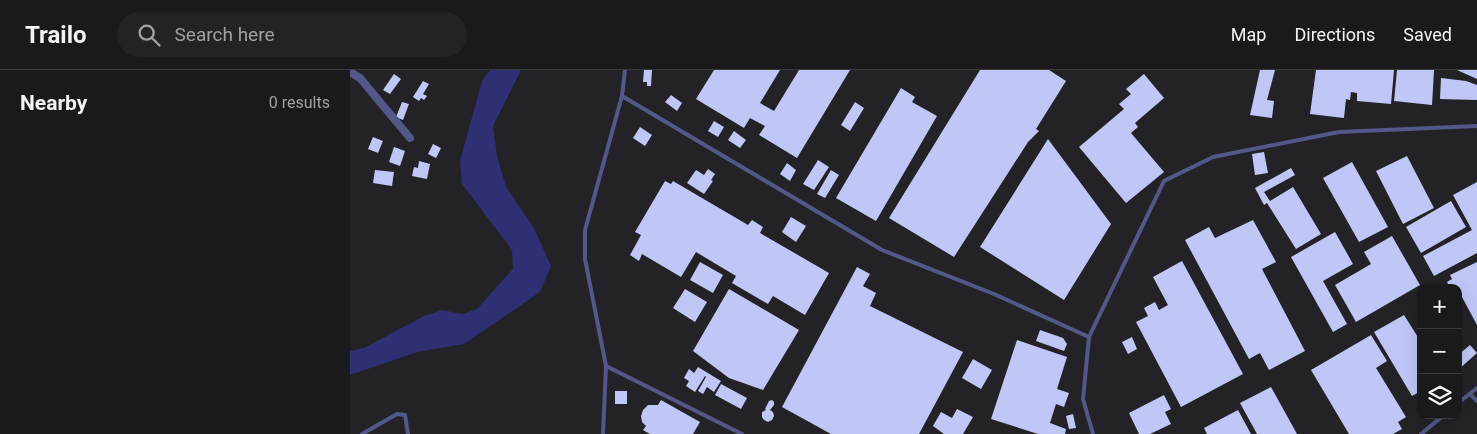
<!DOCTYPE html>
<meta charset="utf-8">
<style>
:root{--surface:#1a1a1d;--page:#232326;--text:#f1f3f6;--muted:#9fa1a4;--line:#38383b}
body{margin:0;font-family:Roboto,sans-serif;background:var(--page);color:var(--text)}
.controls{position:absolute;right:15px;bottom:15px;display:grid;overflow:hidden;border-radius:10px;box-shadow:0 5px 20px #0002}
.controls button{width:45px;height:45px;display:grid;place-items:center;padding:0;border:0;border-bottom:1px solid var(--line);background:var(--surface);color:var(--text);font:25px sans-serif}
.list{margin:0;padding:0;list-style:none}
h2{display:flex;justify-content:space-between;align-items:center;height:65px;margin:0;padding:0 20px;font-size:21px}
h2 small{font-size:16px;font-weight:400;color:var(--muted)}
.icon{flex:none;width:28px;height:28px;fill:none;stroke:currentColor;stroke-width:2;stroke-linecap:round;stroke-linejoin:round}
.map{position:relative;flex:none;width:1127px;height:364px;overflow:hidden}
header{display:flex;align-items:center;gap:30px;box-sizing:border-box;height:70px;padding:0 25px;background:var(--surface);border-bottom:1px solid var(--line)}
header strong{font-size:24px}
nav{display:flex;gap:28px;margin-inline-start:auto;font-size:18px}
.search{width:350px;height:45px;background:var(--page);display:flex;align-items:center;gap:12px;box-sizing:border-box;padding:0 18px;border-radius:28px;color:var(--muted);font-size:19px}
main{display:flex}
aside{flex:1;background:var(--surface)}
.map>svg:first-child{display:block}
.water{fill:#2f2f73}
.building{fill:#c0c7f7}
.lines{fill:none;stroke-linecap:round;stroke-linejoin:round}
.lane{stroke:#535889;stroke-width:4}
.street{stroke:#535889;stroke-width:8}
</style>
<header>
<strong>Trailo</strong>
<div class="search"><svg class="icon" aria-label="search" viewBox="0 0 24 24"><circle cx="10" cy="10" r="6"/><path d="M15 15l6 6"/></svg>Search here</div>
<nav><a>Map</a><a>Directions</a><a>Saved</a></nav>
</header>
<main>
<aside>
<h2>Nearby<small>0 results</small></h2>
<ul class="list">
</ul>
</aside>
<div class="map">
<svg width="1127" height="364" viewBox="0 0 1127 364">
<rect width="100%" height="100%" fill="#232327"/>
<path class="water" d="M140,0H171L143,56L147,86L156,117L184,158L201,196L190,222L114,274L67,282L0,305V281L14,278L74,246L92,240L112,244L127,239L163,199L162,180L112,114L110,91L132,11Z"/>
<path class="building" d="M294,0H302L301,16H297V12H293Z
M364,0H430L410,33L424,41L449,0H500L447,88L409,65L415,56L400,48L394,58L346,29Z
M630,0H699L716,11L686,59L689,61L678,72L604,187L539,148Z
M910,0H925L917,30L924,31L922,48L900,45Z
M966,0H1044L1041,34L1007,31V23L1001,22L1000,30L996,29L994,48L960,44Z
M1047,0H1084L1082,35L1044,31Z
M1107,0H1127V9Z
M44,4L51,9L40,24L33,20Z
M794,4L814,28L785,53L788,57L781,63L814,102L776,133L729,77L774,39L769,34L781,24L776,19Z
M1091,8L1116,11L1127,15V30L1090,29Z
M73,11L79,14L73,24L77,26L74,30L71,28L69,31L63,27Z
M551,18L565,27L562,32L587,46L526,151L486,128Z
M321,25L332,33L327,41L315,32Z
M52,32L59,34L53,50L46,47Z
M505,32L514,38L500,61L491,55Z
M364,51L374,57L368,67L358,61Z
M290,57L302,65L295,76L283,68Z
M384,61L396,70L390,78L378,70Z
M23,67L33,71L28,83L18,79Z
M698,69L761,154L714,230L630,177Z
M83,74L91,78L86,88L78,84Z
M44,77L55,81L50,96L39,92Z
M914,82L918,103L905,105L902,84Z
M1057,86L1084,138L1053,154L1026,101Z
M468,90L479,97L464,120L453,114Z
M69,91L80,94L77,109L62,106L64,97L68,98Z
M1002,92L1038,157L1009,172L973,108Z
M437,93L446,100L440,111L430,104Z
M941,98L945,105L914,122L920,131L943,117L971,164L946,179L917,133L914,135L905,118Z
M358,99L365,104L361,110L363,111L354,124L337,113L346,100L354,105Z
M25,100L44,102L42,116L23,113Z
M481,100L489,105L475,128L467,124Z
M315,111L321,114L323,111L398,155L402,150L413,157L410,163L479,203L455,245L423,226L418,234L382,213L386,206L346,182L331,207L292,184L289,191L280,185L291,165L285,162Z
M1127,112V183L1084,206L1073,186L1122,160L1103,125Z
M1101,131L1116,157L1071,183L1056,157Z
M441,147L456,156L446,172L432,162Z
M903,150L926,192L912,199L955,281L919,300L910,283L899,289L835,170L859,157L865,168Z
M985,162L1003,194L973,211L997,254L983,262L941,187Z
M1042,166L1070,215L1006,252L985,215L1021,194L1014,182Z
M832,191L893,304L831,337L786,252L798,246L794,238L805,232L809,240L818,235L803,207Z
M350,192L373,205L363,223L340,210Z
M1127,192V255L1112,227L1108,229V218H1097L1099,216L1097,212L1102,209L1100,205Z
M507,197L520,204L513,216L526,223L520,236L613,282L569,364H481L432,337Z
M335,219L357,232L345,252L323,238Z
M379,219L449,260L413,320L379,308L343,281Z
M1054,245L1071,272V321L1062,326L1024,262Z
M690,260L713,268L717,274L714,281L686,271Z
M1021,265L1037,291L1026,298L1056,347L1048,352L1052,359L1043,364H999L961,300Z
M782,267L787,279L778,284L772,272Z
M667,270L717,287L707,319L719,323L714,337L706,334L700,353L716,359L715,364H688L641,349Z
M1120,275L1127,283L1108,300V285Z
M623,289L642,300L631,319L612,308Z
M348,297L371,311L364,322L357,317L353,324L348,321L356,307L355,306L345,322L336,316L339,311L334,308L339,299L344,303Z
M371,314L397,328L391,339L365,325Z
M921,317L947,364H907L890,333Z
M265,321H277V334H265Z
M814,325L821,339L815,342L821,354L800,364H789L779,343Z
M311,330L350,352L343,364H300L293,360L296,356L292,352L291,346L293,340L298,335H308Z
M422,330L424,332V335L420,340L423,342L424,346L422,350L418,352L414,350L412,347V342L416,340L415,339L419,331Z
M607,339L623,347L613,364H594L583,356L591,342L602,348Z
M888,340L901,364H857L854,358Z
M723,344L726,358L719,359L716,346Z"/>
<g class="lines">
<path class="lane" d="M272,26L532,180L644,224L739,267
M256,296L392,364
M1120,324L1127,331
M1108,333L1127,318
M12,364L47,344L55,345L58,364
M253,364L256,296L235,189V160L272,26L275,0
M743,364L733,329L739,267L814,111L863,87L989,62L1127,56
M1071,364L1094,345"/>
<path class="street" d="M0,2L10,8L60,68"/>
</g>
</svg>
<div class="controls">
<button>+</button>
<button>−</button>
<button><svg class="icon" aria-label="layers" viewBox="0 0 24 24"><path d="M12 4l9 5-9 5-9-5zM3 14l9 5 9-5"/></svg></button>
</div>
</div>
</main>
